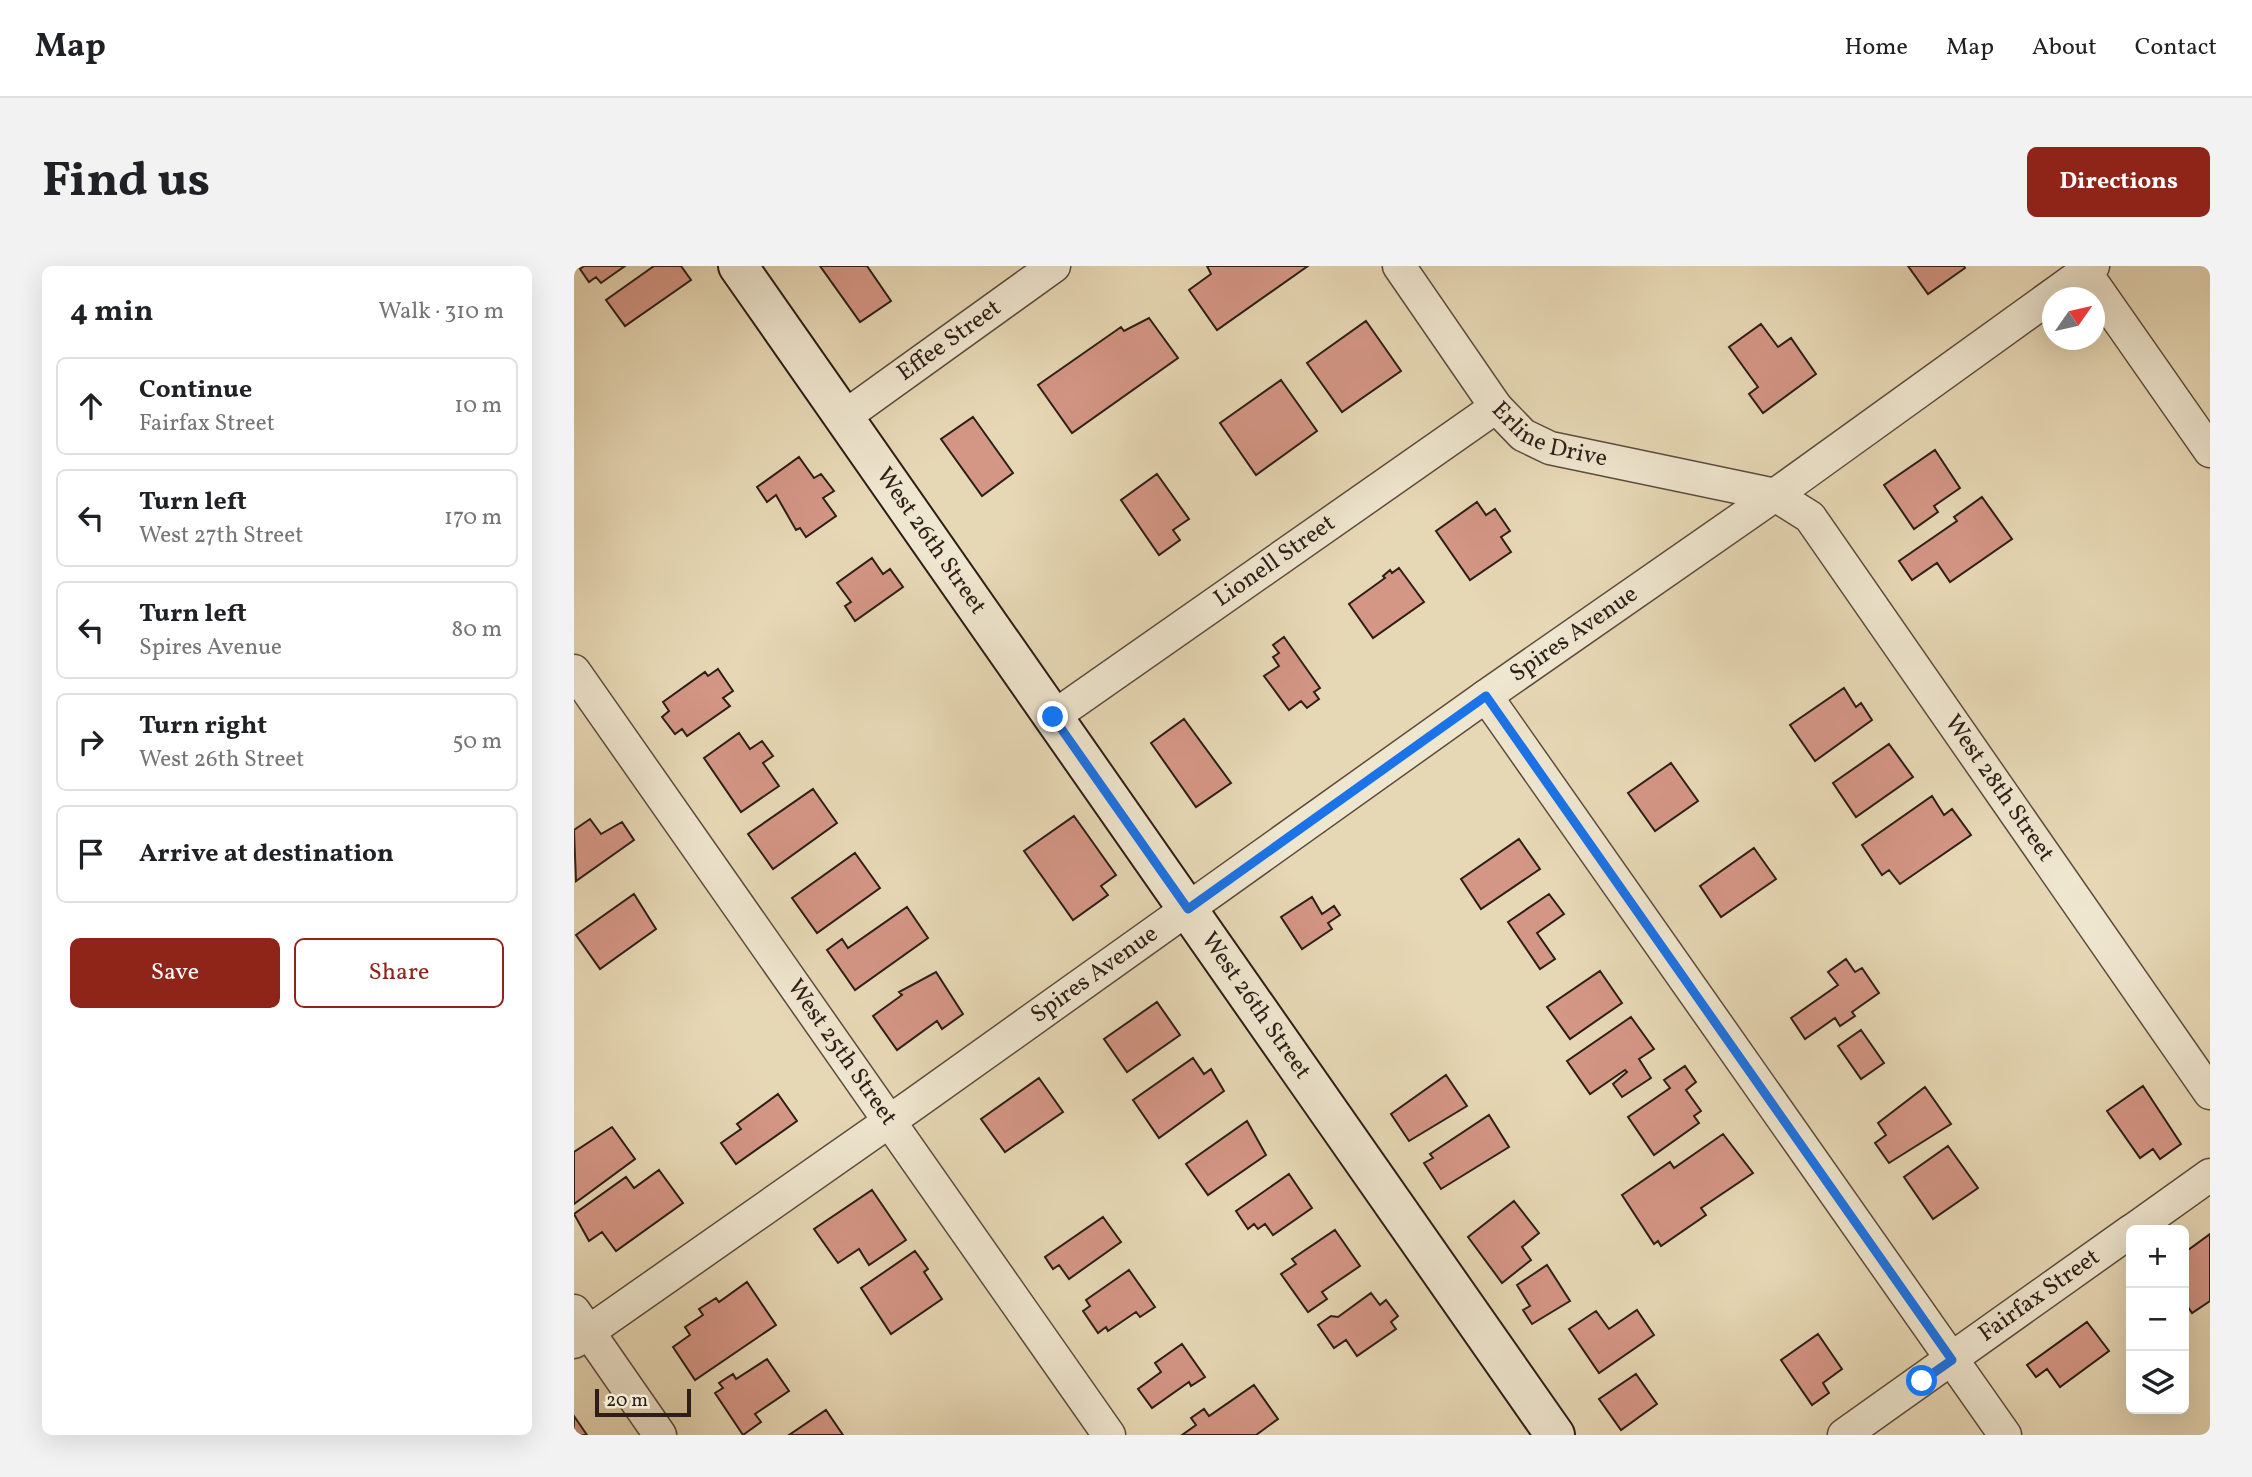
<!DOCTYPE html>
<meta charset="utf-8">
<style>
:root{--surface:#fff;--page:#f2f2f2;--text:#202124;--muted:#757577;--line:#e0e0e0;--accent:#8f2418}
body{margin:0;font-family:Vollkorn,serif;background:var(--page);color:var(--text)}
.controls{position:absolute;right:21px;bottom:21px;display:grid;overflow:hidden;border-radius:10px;box-shadow:0 7px 28px #0002}
.controls button{width:63px;height:63px;display:grid;place-items:center;padding:0;border:0;border-bottom:2px solid var(--line);background:var(--surface);color:var(--text);font:35px sans-serif}
.compass{position:absolute;left:1468px;top:21px;width:63px;height:63px;border-radius:50%;background:var(--surface);box-shadow:0 7px 28px #0002;rotate:56deg}
.scale{position:absolute;left:21px;bottom:18px;width:96px;box-sizing:border-box;padding-left:7px;border:4px solid #2d1e17;border-top:0;font-size:19px;line-height:24px;white-space:nowrap;color:#2d1e17;-webkit-text-stroke:5px #efe6cf;paint-order:stroke}
.stop{position:absolute;width:21px;height:21px;margin:-16px;border:5px solid #1a73e8;border-radius:50%;background:#fff}
.stop.end{background:#1a73e8;border-color:#fff;box-shadow:0 2px 7px #0008}
.list{margin:0;padding:0;list-style:none}
h2{display:flex;justify-content:space-between;align-items:center;height:91px;margin:0;padding:0 28px;font-size:30px}
h2 small{font-size:23px;font-weight:400;color:var(--muted)}
.list li{display:grid;grid-template-columns:46px 1fr auto;gap:21px;align-items:center;box-sizing:border-box;height:98px;margin:0 14px 14px;padding:0 14px;border:2px solid var(--line);border-radius:10px}
.list b{display:block;font-size:26px;white-space:nowrap}
.list p{margin:0;font-size:23px;white-space:nowrap;color:var(--muted)}
.list em{font-size:23px;font-style:normal;color:var(--muted)}
.actions{display:flex;gap:14px;padding:21px 28px}
.actions a{flex:1;padding:16px 0;border:2px solid var(--accent);border-radius:10px;text-align:center;font-size:24px;color:var(--accent)}
.actions .main{background:var(--accent);color:#fff}
.icon{flex:none;width:38px;height:38px;fill:none;stroke:currentColor;stroke-width:2;stroke-linecap:round;stroke-linejoin:round}
.map{position:relative;flex:none;width:1636px;height:1169px;overflow:hidden;border-radius:10px}
header{display:flex;align-items:center;gap:42px;box-sizing:border-box;height:98px;padding:0 35px;background:var(--surface);border-bottom:2px solid var(--line)}
header strong{font-size:33px}
nav{display:flex;gap:38px;margin-inline-start:auto;font-size:24px}
.intro{display:flex;align-items:center;justify-content:space-between;box-sizing:border-box;height:168px;padding:0 42px}
h1{margin:0;font-size:49px}
.button{padding:18px 32px;border-radius:10px;background:var(--accent);color:#fff;font-size:24px;font-weight:700}
main{display:flex;gap:42px;padding:0 42px}
aside{flex:1;background:var(--surface);border-radius:10px;box-shadow:0 7px 28px #0002}
.map>svg:first-child{display:block}
.building{fill:#d49685;stroke:#2d1e17;stroke-width:2}
.lines{fill:none;stroke-linecap:round;stroke-linejoin:round}
.minor-casing{stroke:#5c4c3e;stroke-width:35}
.secondary-casing{stroke:#2d1e17;stroke-width:42}
.minor{stroke:#efe6cf;stroke-width:32}
.secondary{stroke:#efe6cf;stroke-width:38}
.route{stroke:#1a73e8;stroke-width:9}
.labels{text-anchor:middle;dominant-baseline:central;stroke-width:5;stroke-linejoin:round;paint-order:stroke}
.street-label{font-size:24px;fill:#2d1e17;stroke:#efe6cf}
</style>
<header>
<strong>Map</strong>
<nav><a>Home</a><a>Map</a><a>About</a><a>Contact</a></nav>
</header>
<div class="intro"><h1>Find us</h1><a class="button">Directions</a></div>
<main>
<aside>
<h2>4 min<small>Walk · 310 m</small></h2>
<ul class="list">
<li><svg class="icon" aria-label="ahead" viewBox="0 0 24 24"><path d="M12 20V5M6 11l6-6 6 6"/></svg><div><b>Continue</b><p>Fairfax Street</p></div><em>10 m</em></li>
<li><svg class="icon" aria-label="left" viewBox="0 0 24 24"><path d="M17 20v-9H6M10 6l-5 5 5 5"/></svg><div><b>Turn left</b><p>West 27th Street</p></div><em>170 m</em></li>
<li><svg class="icon" aria-label="left" viewBox="0 0 24 24"><path d="M17 20v-9H6M10 6l-5 5 5 5"/></svg><div><b>Turn left</b><p>Spires Avenue</p></div><em>80 m</em></li>
<li><svg class="icon" aria-label="right" viewBox="0 0 24 24"><path d="M7 20v-9h11M14 6l5 5-5 5"/></svg><div><b>Turn right</b><p>West 26th Street</p></div><em>50 m</em></li>
<li><svg class="icon" aria-label="arrive" viewBox="0 0 24 24"><path d="M6 21V4h12l-3 4 3 4H6"/></svg><div><b>Arrive at destination</b></div></li>
</ul>
<div class="actions"><a class="main">Save</a><a>Share</a></div>
</aside>
<div class="map">
<svg width="1636" height="1169" viewBox="0 0 1636 1169">
<rect width="100%" height="100%" fill="#e7d8b5"/>
<filter id="stains"><feTurbulence type="fractalNoise" baseFrequency=".00286" numOctaves="4"/><feColorMatrix values="0 0 0 0 .2 0 0 0 0 .09 0 0 0 0 .02 0 0 0 .5 -.17"/></filter>
<radialGradient id="worn" r=".72"><stop offset=".6" stop-color="#630" stop-opacity="0"/><stop offset="1" stop-color="#630" stop-opacity=".3"/></radialGradient>
<path class="building" d="M10,0H51L27,17L22,11L15,16L6,3Z
M80,0H107L117,14L51,60L32,34Z
M246,0H293L317,35L286,56Z
M734,0L643,64L615,24L637,8L633,0Z
M1334,0H1390L1391,2L1354,28Z
M575,52L604,92L498,167L464,119L547,61L550,65Z
M792,55L827,105L768,146L733,97Z
M1187,58L1204,81L1217,72L1242,108L1189,147L1175,128L1184,121L1155,81Z
M707,114L743,165L682,209L646,157Z
M399,151L439,207L408,230L367,173Z
M1361,184L1386,222L1360,240L1364,246L1340,263L1310,219Z
M225,191L240,212L247,208L260,225L249,232L262,250L232,271L226,262L222,264L202,229L193,236L183,221Z
M583,208L615,253L599,264L606,274L585,289L547,234Z
M1408,231L1438,273L1376,316L1363,297L1338,314L1325,295L1383,255L1380,251Z
M903,236L912,249L921,243L936,265L927,271L937,286L896,314L862,265Z
M298,292L309,308L316,303L329,321L281,355L271,340L277,336L263,317Z
M825,302L850,336L799,372L775,338L811,312L809,310L816,304L818,307Z
M710,371L746,422L740,426L745,433L733,442L727,435L715,444L690,410L705,400L699,391L705,387L699,379Z
M144,403L159,425L149,432L156,440L113,470L108,463L101,468L88,451L95,445L89,436L131,406L134,410Z
M1270,422L1282,441L1287,437L1298,454L1241,495L1216,459Z
M610,453L657,517L622,541L577,477Z
M165,467L176,483L188,475L199,490L189,497L205,520L167,546L130,492Z
M1315,478L1339,511L1282,551L1259,517Z
M1097,497L1124,535L1081,565L1054,527Z
M239,523L263,557L199,603L174,568Z
M1358,530L1370,549L1378,543L1397,569L1326,618L1315,604L1308,609L1288,579Z
M500,550L542,609L527,620L534,629L499,654L450,585Z
M16,553L27,568L48,556L60,574L2,615L0,564Z
M945,573L966,603L907,643L887,613Z
M1180,582L1202,613L1147,651L1126,620Z
M281,587L306,622L243,667L218,632Z
M60,628L82,663L26,703L2,669Z
M975,628L990,648L963,667L981,693L966,703L934,656Z
M738,631L748,648L760,640L766,649L754,657L758,663L728,683L707,651Z
M333,641L354,672L281,724L253,684L268,673L274,682Z
M1272,693L1281,706L1288,702L1305,727L1278,746L1281,750L1266,760L1261,752L1231,773L1217,752L1264,719L1254,706Z
M1026,705L1048,737L996,773L973,741Z
M362,706L389,748L368,763L363,755L323,784L299,750L328,729L325,726Z
M583,736L606,769L553,806L530,773Z
M1057,751L1080,783L1065,793L1077,812L1048,831L1039,818L1053,806L1051,804L1016,828L993,795Z
M1287,764L1310,797L1287,813L1264,780Z
M619,792L630,808L637,803L650,825L585,872L559,834Z
M1111,800L1122,816L1112,824L1127,845L1120,850L1125,857L1080,889L1054,851L1096,822L1090,814Z
M872,809L893,840L835,875L817,848Z
M465,812L489,846L431,886L407,853Z
M1569,820L1607,878L1586,893L1579,883L1566,892L1533,845Z
M1351,821L1377,858L1315,897L1301,877L1312,869L1304,857Z
M204,828L223,855L162,898L147,877L167,863L163,858Z
M915,849L935,881L867,923L850,897L859,892L856,888Z
M673,855L692,889L634,929L612,898Z
M38,861L61,893L0,938V886Z
M1149,868L1179,907L1127,942L1132,949L1087,980L1084,975L1080,978L1048,929L1096,896L1100,902Z
M1374,880L1404,922L1359,953L1330,911Z
M85,904L109,937L42,985L28,966L15,975L0,948L52,911L60,922Z
M715,908L738,942L699,969L691,958L684,963L680,958L674,963L662,945Z
M298,924L332,974L295,999L285,983L264,997L240,963Z
M940,935L965,967L948,981L957,994L928,1017L894,971Z
M529,951L547,976L495,1013L485,999L479,1003L471,991Z
M761,964L786,1000L748,1026L753,1033L734,1046L707,1008L722,998L718,993Z
M1636,968V1035L1618,1047L1610,1035V987Z
M341,985L354,1003L350,1006L368,1033L317,1068L287,1022Z
M973,999L996,1035L958,1058L949,1044L956,1040L943,1019Z
M555,1004L581,1041L566,1051L562,1046L534,1065L532,1061L524,1067L509,1045L516,1040L512,1034Z
M173,1016L202,1059L121,1114L99,1081L116,1069L111,1061L129,1049L125,1043L142,1032L145,1036Z
M797,1027L806,1039L812,1034L824,1050L817,1056L822,1063L783,1090L772,1074L760,1082L744,1059L757,1050L764,1051Z
M1063,1044L1080,1069L1025,1107L995,1063L1022,1045L1035,1063Z
M1513,1056L1535,1085L1486,1121L1473,1103L1462,1111L1453,1099Z
M1244,1068L1268,1103L1249,1117L1255,1127L1238,1139L1207,1094Z
M608,1078L631,1111L617,1120L615,1116L578,1142L564,1123L587,1106L581,1097Z
M193,1093L215,1125L181,1148L187,1156L169,1169L141,1127L149,1122L145,1117L159,1108L162,1113Z
M1062,1108L1083,1138L1047,1164L1025,1133Z
M680,1119L704,1153L682,1169H608L622,1159L617,1152L630,1143L635,1150Z
M252,1144L269,1169H215Z
M0,1150L13,1169H0Z"/>
<g class="lines">
<defs>
<g id="minor">
<path id="s1" d="M825,0L922,141L949,169L976,182L1201,229L1236,251L1636,827"/>
<path d="M1511,6L1636,185"/>
<path id="s2" d="M270,151L480,0"/>
<path id="s3" d="M0,405L535,1169"/>
<path d="M912,430L1431,1169"/>
<path id="s4" d="M479,451L922,141"/>
<path d="M1559,964L1636,909"/>
<path d="M0,1045L86,1169"/>
<path id="s5" d="M0,1076L340,838L912,430L1201,229L1519,0"/>
<path id="s6" d="M1270,1169L1557,965"/>
</g>
<g id="secondary">
<path id="s7" d="M164,0L981,1169"/>
</g>
</defs>
<use href="#minor" class="minor-casing"/>
<use href="#secondary" class="secondary-casing"/>
<use href="#minor" class="minor"/>
<use href="#secondary" class="secondary"/>
</g>
<g class="lines">
<path class="route" d="M479,451L614,643L912,430L1378,1094L1348,1115"/>
</g>
<g class="labels">
<g class="street-label">
<text stroke="none"><textPath href="#s2" startOffset="130">Effee Street</textPath></text>
<text stroke="none"><textPath href="#s1" startOffset="234">Erline Drive</textPath></text>
<text stroke="none"><textPath href="#s7" startOffset="336">West 26th Street</textPath></text>
<text stroke="none"><textPath href="#s4" startOffset="271">Lionell Street</textPath></text>
<text stroke="none"><textPath href="#s5" startOffset="1225">Spires Avenue</textPath></text>
<text stroke="none"><textPath href="#s1" startOffset="842">West 28th Street</textPath></text>
<text stroke="none"><textPath href="#s5" startOffset="637">Spires Avenue</textPath></text>
<text stroke="none"><textPath href="#s7" startOffset="903">West 26th Street</textPath></text>
<text stroke="none"><textPath href="#s3" startOffset="466">West 25th Street</textPath></text>
<text stroke="none"><textPath href="#s6" startOffset="240">Fairfax Street</textPath></text>
</g>
</g>
<rect width="100%" height="100%" filter="url(#stains)"/>
<rect width="100%" height="100%" fill="url(#worn)"/>
</svg>
<div class="controls">
<button>+</button>
<button>−</button>
<button><svg class="icon" aria-label="layers" viewBox="0 0 24 24"><path d="M12 4l9 5-9 5-9-5zM3 14l9 5 9-5"/></svg></button>
</div>
<svg class="compass" viewBox="-18 -18 36 36"><path d="M0-13l5 13h-10z" fill="#e53935"/><path d="M0 13l5-13h-10z" fill="#757577"/></svg>
<div class="scale">20 m</div>
<div class="stop" style="left:1348px;top:1115px"></div>
<div class="stop end" style="left:479px;top:451px"></div>
</div>
</main>
